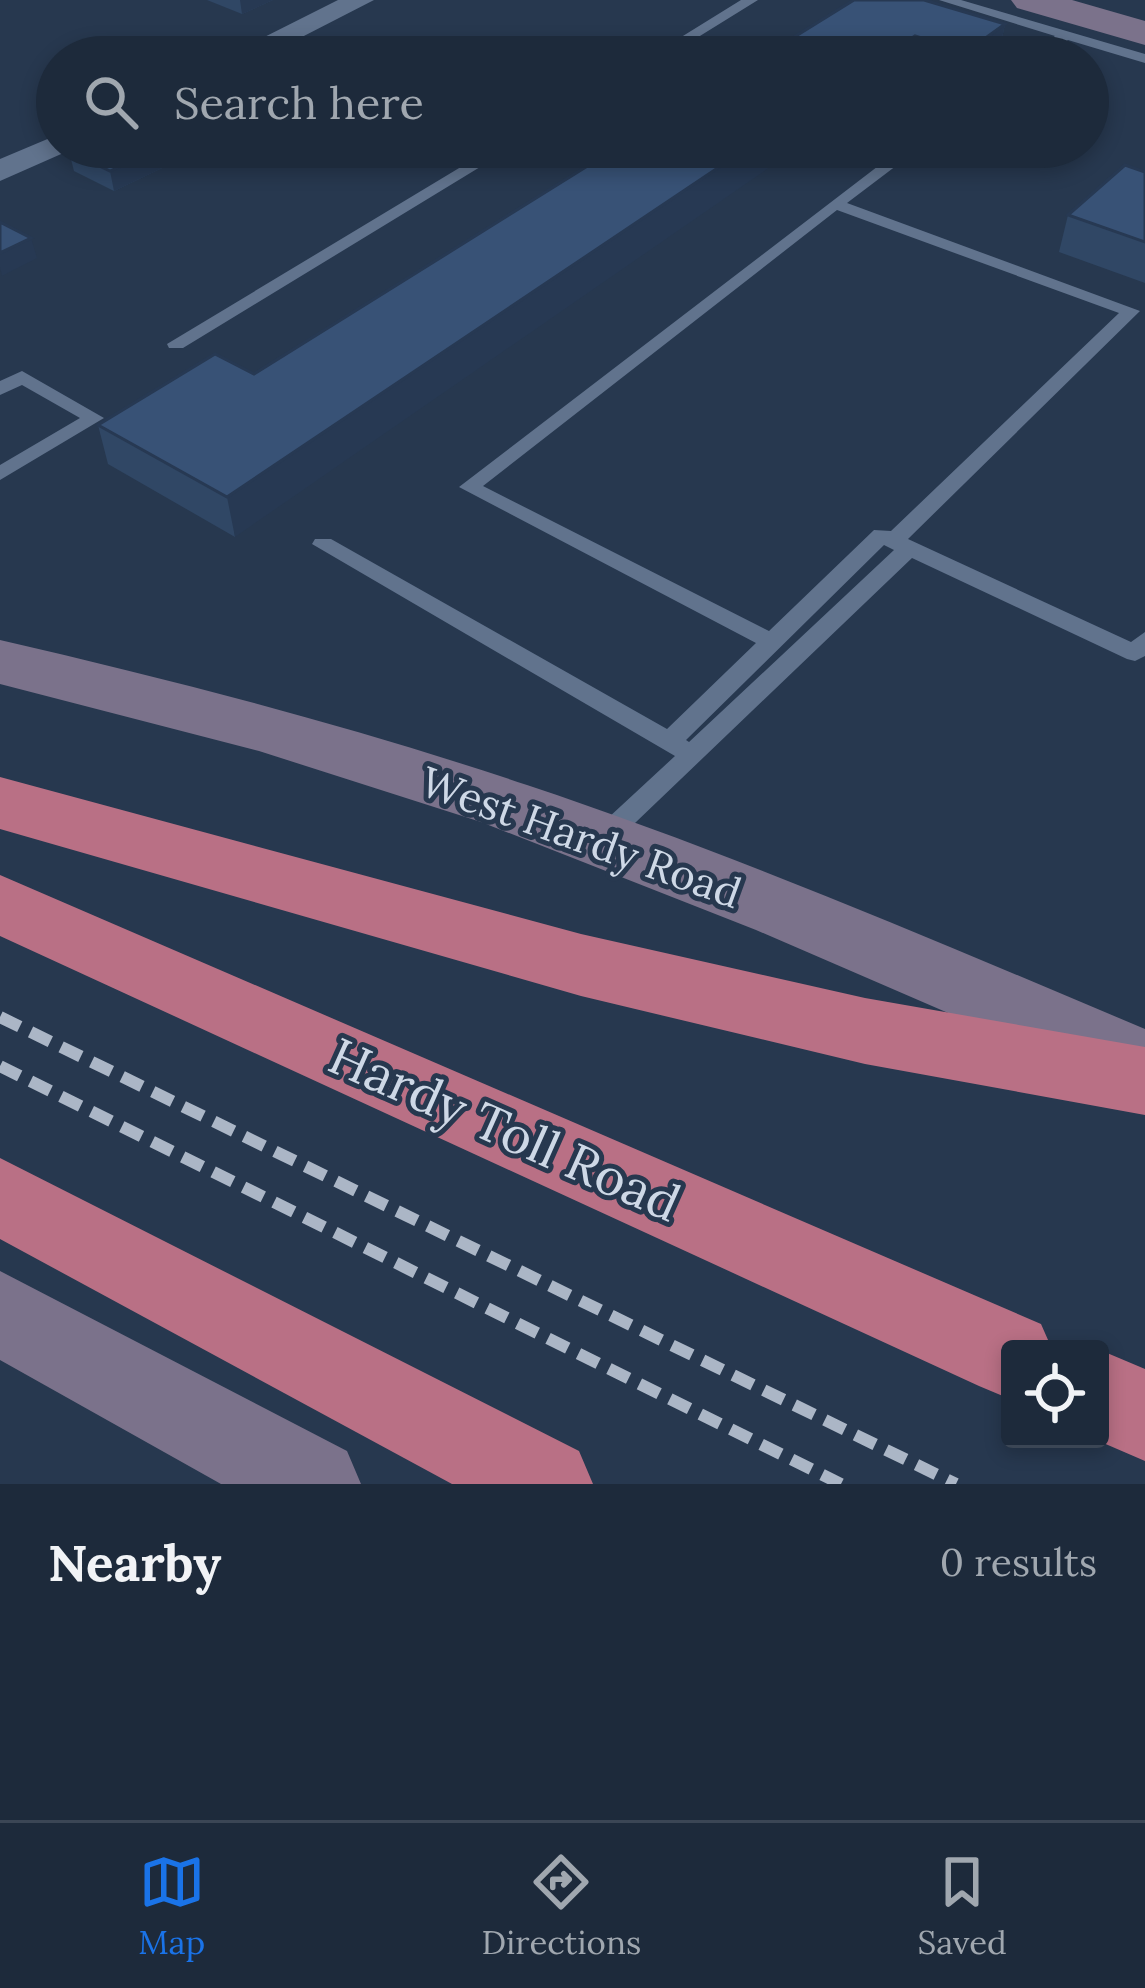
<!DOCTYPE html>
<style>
:root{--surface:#1d2a3b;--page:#253242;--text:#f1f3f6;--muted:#a0a7af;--line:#3b4655;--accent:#1a73e8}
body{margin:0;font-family:Lora,serif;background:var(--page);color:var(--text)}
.controls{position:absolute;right:36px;bottom:36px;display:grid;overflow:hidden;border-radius:12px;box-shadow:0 6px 18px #0003}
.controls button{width:108px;height:108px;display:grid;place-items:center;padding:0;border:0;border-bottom:3px solid var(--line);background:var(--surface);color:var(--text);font:60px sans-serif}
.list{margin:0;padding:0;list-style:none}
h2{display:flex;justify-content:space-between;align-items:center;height:156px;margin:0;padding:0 48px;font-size:51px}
h2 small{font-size:39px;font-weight:400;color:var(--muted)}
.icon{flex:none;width:66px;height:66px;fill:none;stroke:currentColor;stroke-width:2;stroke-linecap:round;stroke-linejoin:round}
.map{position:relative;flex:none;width:1145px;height:1484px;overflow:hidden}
.search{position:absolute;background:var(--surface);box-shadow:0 6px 18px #0003;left:36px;right:36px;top:36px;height:132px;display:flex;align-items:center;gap:30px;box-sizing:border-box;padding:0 42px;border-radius:66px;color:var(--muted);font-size:45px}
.sheet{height:336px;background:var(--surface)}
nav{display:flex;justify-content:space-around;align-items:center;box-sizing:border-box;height:168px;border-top:3px solid var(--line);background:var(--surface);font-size:33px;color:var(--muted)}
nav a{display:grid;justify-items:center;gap:6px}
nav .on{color:var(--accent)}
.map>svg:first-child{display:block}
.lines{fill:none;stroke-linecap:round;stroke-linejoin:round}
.lane{fill:#61738d;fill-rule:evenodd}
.street{fill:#61738d;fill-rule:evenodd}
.secondary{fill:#7b728b;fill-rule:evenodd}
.highway{fill:#b97085;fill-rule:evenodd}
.rail{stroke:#abb6c6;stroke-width:12;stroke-dasharray:22 12;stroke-linecap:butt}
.wall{fill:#304765}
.shaded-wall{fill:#273953}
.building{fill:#385276;stroke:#273953;stroke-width:3}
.labels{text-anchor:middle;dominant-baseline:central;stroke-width:10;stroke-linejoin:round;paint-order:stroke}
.street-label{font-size:42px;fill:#ced8e6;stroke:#27384f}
.near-street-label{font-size:51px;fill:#ced8e6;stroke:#27384f}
</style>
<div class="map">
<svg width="1145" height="1484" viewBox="0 0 1145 1484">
<rect width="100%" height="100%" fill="#27384f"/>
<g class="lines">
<path class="lane" d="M741,0H758L666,57H649Z
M939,0H961L1145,54V63L1068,40L1045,57H1029L1055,36Z
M494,147H513L183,348H169L167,344Z
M903,147H921L847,203L1140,311L908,539L1131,642L1145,632V656L1135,661L1127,659L912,558L612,845H594L590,838L594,831L675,756L312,544L315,539H331L667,729L756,643L459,487ZM837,210L1119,313L891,531L874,530L769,631L483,486ZM884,545L894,550L689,742L686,740Z
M22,371L104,418L0,480V465L80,418L22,385L0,395V381Z"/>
<path class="street" d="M338,0H374L263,57H225Z
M57,135V147H71L68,151L0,181V159Z"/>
<path class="secondary" d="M1011,0H1072L1145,21V45L1017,8Z
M0,640C178,681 354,727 527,785C737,855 941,943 1145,1029V1098L756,930L481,822L259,751L0,684Z
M0,1271L347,1451L361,1484H221L0,1360Z"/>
<path class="highway" d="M0,777L581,934L865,998L1145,1047V1115L865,1064L581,996L0,829Z
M0,875L1041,1324L1052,1349H1010V1399L979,1386L0,936Z
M0,1158L579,1451L593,1484H452L0,1239Z
M1100,1350L1145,1369V1461L1094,1439H1100Z"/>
<path class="rail" d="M0,1017L956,1484
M0,1066L841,1484"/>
</g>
<path class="wall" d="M207,0H273L242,14Z
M1005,24L998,57H762Z
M73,147H206L114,191L74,171L69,151L74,149Z
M1145,172V283L1059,252L1068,215Z
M215,354L235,537L108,464L98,425Z"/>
<path class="shaded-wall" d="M240,0H273L242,14Z
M1005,24L998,57H965L966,52Z
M915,36L911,57H883Z
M162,147H206L114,191L110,171Z
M749,147H799L235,537L227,497Z
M31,238L37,258L2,276L0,267V253Z"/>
<path class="building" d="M854,0H924L1005,24L966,52L915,36L883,57H762Z
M78,147H162L110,171L69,151Z
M618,147H749L227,497L98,425L215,354L254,374Z
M1125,165L1145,172V242L1068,215Z
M0,222L31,238L0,253Z"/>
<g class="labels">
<g class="street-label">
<text transform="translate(581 837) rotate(20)">West Hardy Road</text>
</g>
<g class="near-street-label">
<text transform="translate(505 1129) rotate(24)">Hardy Toll Road</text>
</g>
</g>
</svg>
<div class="controls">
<button><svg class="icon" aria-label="locate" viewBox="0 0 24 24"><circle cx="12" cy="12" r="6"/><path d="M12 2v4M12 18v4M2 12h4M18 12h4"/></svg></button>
</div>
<div class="search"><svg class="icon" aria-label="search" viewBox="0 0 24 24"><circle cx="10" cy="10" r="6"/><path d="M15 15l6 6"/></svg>Search here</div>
</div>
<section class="sheet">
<h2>Nearby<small>0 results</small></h2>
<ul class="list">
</ul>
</section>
<nav>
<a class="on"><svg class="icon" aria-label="map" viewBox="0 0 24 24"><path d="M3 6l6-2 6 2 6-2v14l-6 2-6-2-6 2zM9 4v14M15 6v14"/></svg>Map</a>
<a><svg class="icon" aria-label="directions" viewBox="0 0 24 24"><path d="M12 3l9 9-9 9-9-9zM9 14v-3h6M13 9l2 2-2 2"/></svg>Directions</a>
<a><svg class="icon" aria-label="saved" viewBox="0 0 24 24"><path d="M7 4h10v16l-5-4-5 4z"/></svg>Saved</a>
</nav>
